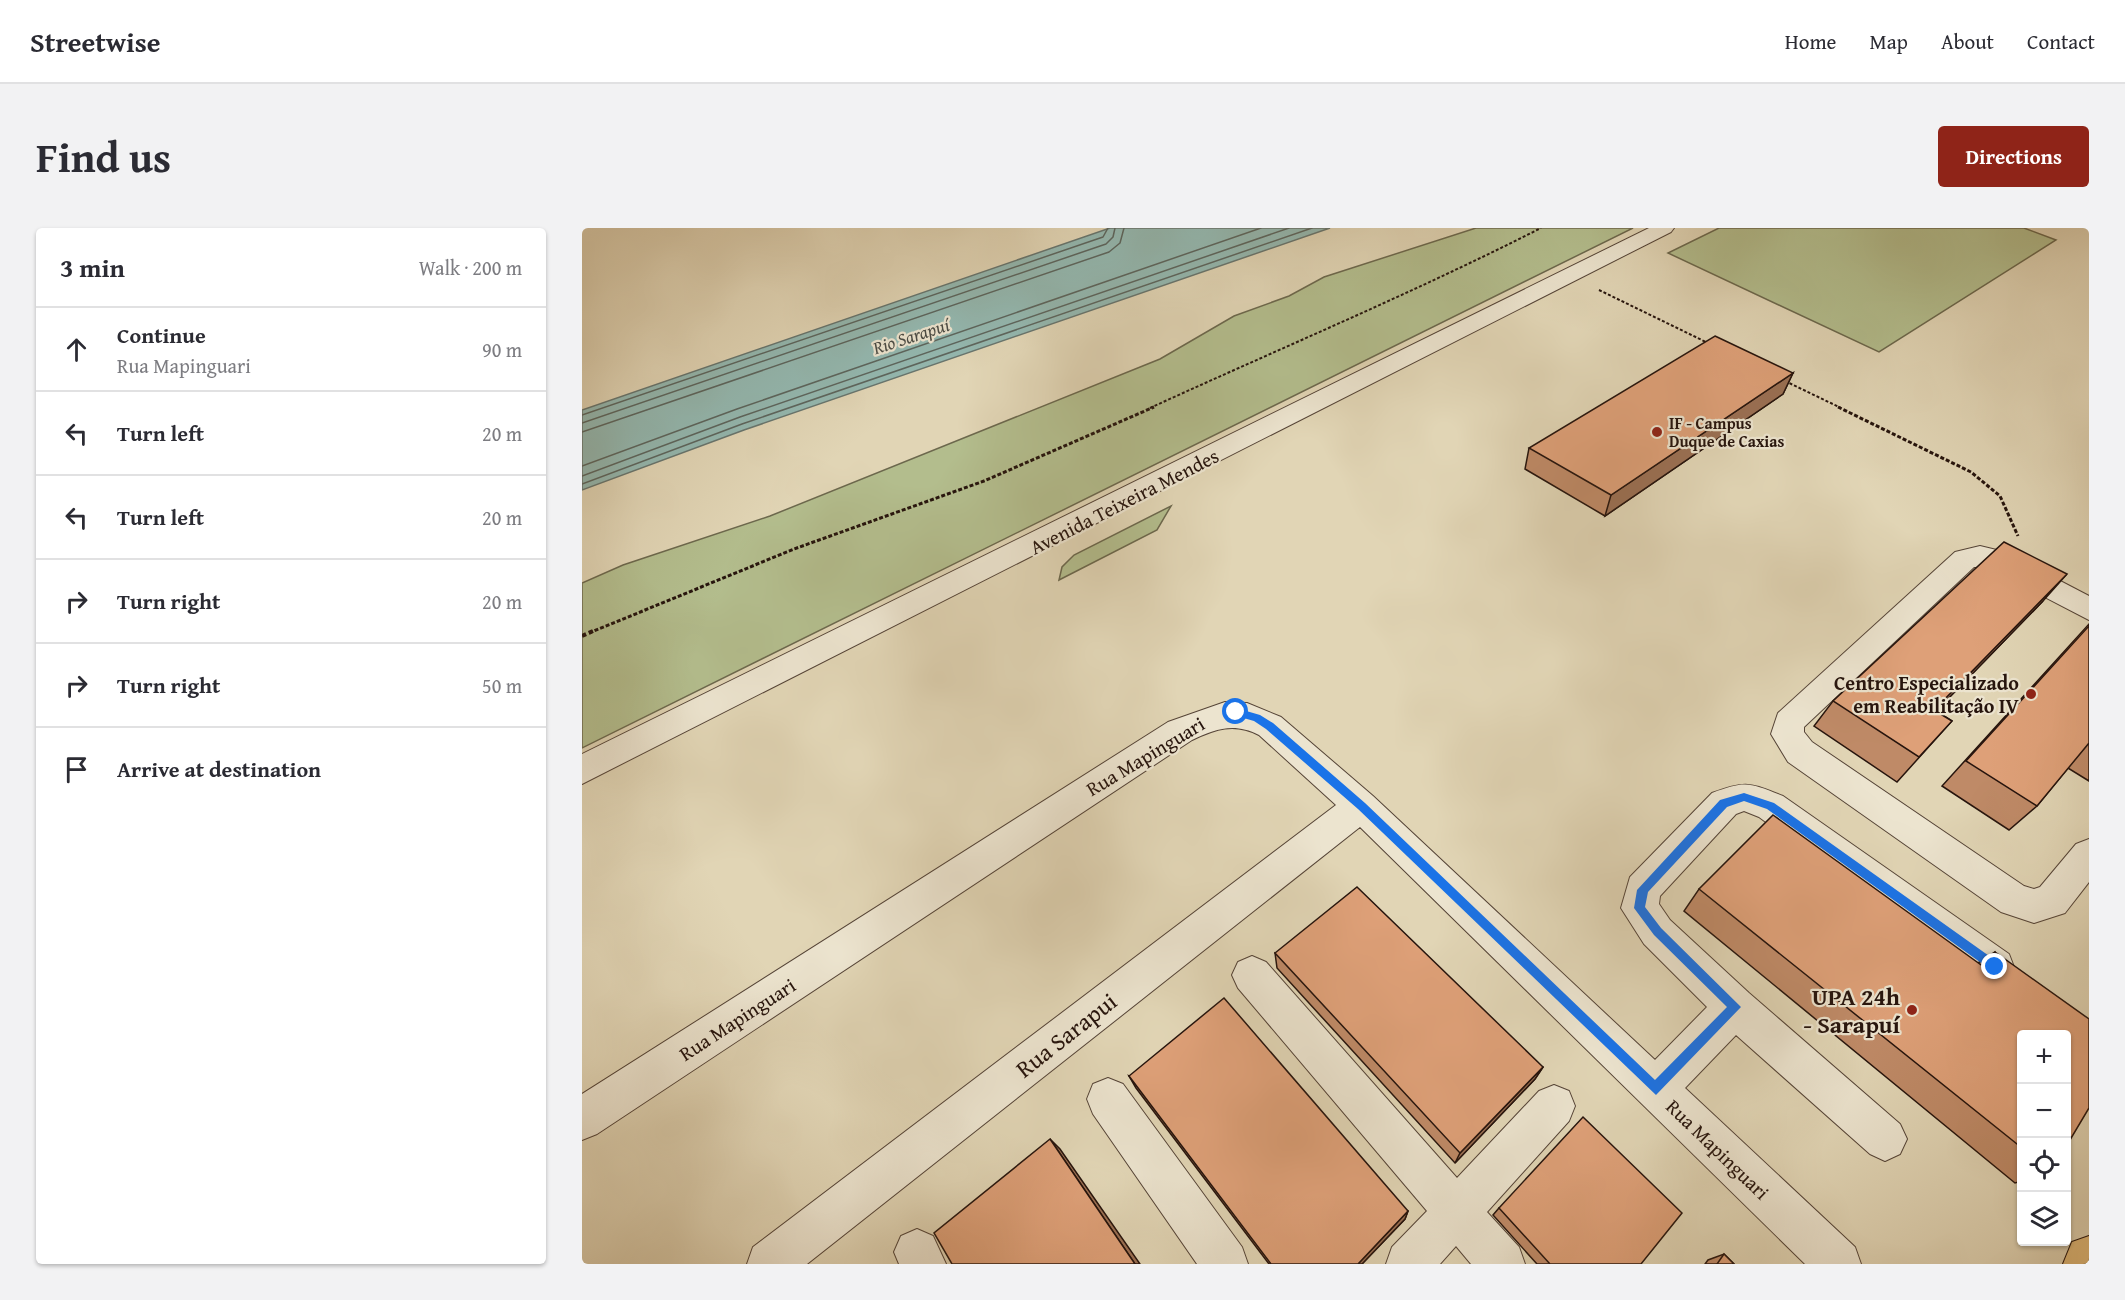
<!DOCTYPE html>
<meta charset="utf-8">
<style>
:root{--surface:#fff;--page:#f2f2f3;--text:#2b2b33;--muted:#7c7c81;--line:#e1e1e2;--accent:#8f2418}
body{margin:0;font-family:"Gentium Book Plus",serif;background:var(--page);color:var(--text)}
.controls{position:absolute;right:18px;bottom:18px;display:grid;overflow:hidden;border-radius:6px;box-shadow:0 2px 4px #0004}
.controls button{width:54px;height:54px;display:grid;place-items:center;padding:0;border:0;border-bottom:2px solid var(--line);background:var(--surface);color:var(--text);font:30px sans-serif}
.stop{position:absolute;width:18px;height:18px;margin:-14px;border:4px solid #1a73e8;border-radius:50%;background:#fff}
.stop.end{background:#1a73e8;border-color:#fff;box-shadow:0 2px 6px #0008}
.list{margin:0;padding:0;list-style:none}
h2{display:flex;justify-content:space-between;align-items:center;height:78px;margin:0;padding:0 24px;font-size:26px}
h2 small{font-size:20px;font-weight:400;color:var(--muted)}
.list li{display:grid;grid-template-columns:39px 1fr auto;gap:18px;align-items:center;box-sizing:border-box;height:84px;padding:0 24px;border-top:2px solid var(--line)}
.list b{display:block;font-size:22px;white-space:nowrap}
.list p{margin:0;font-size:20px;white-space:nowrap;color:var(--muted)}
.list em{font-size:20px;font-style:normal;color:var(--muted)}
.icon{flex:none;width:33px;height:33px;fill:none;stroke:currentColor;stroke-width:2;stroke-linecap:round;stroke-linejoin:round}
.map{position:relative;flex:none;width:1507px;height:1036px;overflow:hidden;border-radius:6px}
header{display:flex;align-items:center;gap:36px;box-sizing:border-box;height:84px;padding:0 30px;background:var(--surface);border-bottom:2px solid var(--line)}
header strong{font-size:28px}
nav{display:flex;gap:33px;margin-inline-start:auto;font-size:21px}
.intro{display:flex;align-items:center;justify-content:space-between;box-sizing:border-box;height:144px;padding:0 36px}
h1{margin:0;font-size:42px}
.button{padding:15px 27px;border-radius:6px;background:var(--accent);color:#fff;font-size:21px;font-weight:700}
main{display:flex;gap:36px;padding:0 36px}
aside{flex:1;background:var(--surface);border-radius:6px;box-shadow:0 2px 4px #0004}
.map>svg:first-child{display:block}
.green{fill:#b3bd8d;stroke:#6c684d;stroke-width:1.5}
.water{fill:#94b8b0;stroke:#68766f;stroke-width:1.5}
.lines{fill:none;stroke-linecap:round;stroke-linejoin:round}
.shore{stroke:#5d665e;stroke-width:1.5}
.minor-casing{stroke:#554437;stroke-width:2}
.major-casing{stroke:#26140d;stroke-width:2}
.path-far2{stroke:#26140d;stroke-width:2;stroke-dasharray:3 2;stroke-linecap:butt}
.path-far1{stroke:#26140d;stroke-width:3;stroke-dasharray:4 2;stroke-linecap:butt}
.path{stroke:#26140d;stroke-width:4;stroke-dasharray:4.5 3;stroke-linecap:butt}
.minor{fill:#ece4cf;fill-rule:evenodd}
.major{fill:#e0ba7a;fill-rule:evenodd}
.wall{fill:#bf8a67;stroke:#26140d;stroke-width:1.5}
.shaded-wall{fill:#9b7054;stroke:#26140d;stroke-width:1.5}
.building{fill:#dea078;stroke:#26140d;stroke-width:1.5}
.route{fill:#1a73e8}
.poi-dot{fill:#8f2418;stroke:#ece4cf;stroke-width:2}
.labels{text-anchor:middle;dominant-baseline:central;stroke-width:4.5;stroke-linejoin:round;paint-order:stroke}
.far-poi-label{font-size:16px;font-weight:bold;fill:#26140d;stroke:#ece4cf;text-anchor:start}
.far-water-label{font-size:18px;font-style:italic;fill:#4c4d46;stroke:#ece4cf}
.street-label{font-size:20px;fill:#26140d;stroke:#ece4cf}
.poi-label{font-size:20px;font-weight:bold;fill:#26140d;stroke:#ece4cf;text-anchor:end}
.near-poi-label{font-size:24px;font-weight:bold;fill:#26140d;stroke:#ece4cf;text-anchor:end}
.near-street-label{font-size:24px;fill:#26140d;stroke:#ece4cf}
</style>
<header>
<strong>Streetwise</strong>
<nav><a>Home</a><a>Map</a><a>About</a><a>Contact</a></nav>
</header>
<div class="intro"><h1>Find us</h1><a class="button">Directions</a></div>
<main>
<aside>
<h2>3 min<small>Walk · 200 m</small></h2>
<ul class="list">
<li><svg class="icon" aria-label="ahead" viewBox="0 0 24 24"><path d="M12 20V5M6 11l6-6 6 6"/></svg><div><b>Continue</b><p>Rua Mapinguari</p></div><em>90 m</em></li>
<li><svg class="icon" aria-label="left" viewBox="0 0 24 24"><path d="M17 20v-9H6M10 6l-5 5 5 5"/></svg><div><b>Turn left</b></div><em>20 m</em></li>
<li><svg class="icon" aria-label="left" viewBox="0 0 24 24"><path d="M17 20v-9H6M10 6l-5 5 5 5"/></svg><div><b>Turn left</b></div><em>20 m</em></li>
<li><svg class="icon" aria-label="right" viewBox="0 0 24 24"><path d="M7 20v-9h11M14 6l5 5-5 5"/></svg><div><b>Turn right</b></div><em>20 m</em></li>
<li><svg class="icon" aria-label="right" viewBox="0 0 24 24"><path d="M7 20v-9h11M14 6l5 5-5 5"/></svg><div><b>Turn right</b></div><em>50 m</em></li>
<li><svg class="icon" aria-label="arrive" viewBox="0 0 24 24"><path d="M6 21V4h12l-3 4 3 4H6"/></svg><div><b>Arrive at destination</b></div></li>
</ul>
</aside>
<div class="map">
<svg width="1507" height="1036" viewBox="0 0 1507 1036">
<rect width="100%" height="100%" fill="#e1d5b5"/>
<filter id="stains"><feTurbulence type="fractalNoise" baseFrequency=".00333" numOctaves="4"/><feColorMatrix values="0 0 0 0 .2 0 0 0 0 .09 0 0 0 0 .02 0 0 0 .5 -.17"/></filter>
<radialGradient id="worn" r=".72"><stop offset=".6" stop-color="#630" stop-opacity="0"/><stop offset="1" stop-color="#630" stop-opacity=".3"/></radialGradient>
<path class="green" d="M894,0H1051L0,520V355L41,337L188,288L578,131L652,88L707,68L742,49Z
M1137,0H1442L1474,12L1297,124L1086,25Z
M589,278L575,302L477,352L480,339L492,327Z"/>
<path class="water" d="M528,0H748L162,202L0,262V182Z"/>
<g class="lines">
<path class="shore" d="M0,187L521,9L526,0
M0,195L524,16L531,9L533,0
M0,204L527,24L538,15L542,0
M0,238L155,181L679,0
M0,248L158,189L707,0
M0,256L160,196L730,0"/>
<defs>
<path id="minor" d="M1067,0H1092L1089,4L0,556V526Z
M1398,318L1423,324L1507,368V392L1405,339H1392L1222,499V504L1230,514L1442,658L1452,661L1458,659L1494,616L1507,611V654L1483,685L1452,695L1419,684L1206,534L1189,506L1196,485L1373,324Z
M643,474L665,475L699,489L791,568L1073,832L1125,779L1062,716L1039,680L1048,649L1130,565C1165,552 1167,555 1201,568L1427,726L1432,739L1427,752L1413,758L1399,752L1177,589L1162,583L1154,586L1078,668L1077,676L1088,692L1167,765L1318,896L1325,911L1318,926L1303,933L1288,926L1154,807L1103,860L1273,1019L1279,1036H1223L778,599L225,1036H165L171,1019L754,577L677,507C652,494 633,501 610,512L15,906L0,912V866L586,494Z
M670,728L684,734L875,950L957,863L972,857L987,863L993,878L987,893L905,984L937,1019L943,1036H889L874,1018L858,1036H804L810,1019L845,983L656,760L650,747L656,734Z
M526,850L541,856L660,1019L666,1036H615L511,886L505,871L511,856Z
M335,1001L351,1008L364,1036H317L312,1024L319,1008Z"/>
<path id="major" d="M1507,1008V1036H1481L1490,1014Z"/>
</defs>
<use href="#minor" class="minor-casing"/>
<use href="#major" class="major-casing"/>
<path class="path-far2" d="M1017,62L1126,115
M1203,153L1259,180
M568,180C699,120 831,65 959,0"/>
<path class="path-far1" d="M1256,179L1389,244L1418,268L1436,308
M7,405L212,321L402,253L572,179"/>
<path class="path" d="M0,408L11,403"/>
<use href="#minor" class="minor"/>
<use href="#major" class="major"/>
</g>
<path class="wall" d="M1211,145L1201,166L1023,288L943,241L947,220Z
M1461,373L1354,483L1370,493L1315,554L1232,498L1251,473Z
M1507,396V553L1486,540L1455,578L1427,602L1360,558Z
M1117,661L1396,735L1413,724L1440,807V953L1433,955L1102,683Z
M693,725L961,839L953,851L873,935L695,740Z
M547,848L826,983L823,991L780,1036H687L554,860Z
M917,980L1059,1036H955L911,987Z
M1142,1026L1152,1036H1123L1126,1032Z"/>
<path class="shaded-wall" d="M1211,145L1201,166L1023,288L1029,267Z
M1485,346L1461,373L1330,508L1352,482Z
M961,839L953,851L873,935L878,925Z
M468,911L478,921L558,1036H553Z
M826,983L823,991L780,1036H776Z"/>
<path class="building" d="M1133,108L1211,145L1029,267L947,220Z
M1422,314L1485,346L1352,482L1370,493L1337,529L1251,473Z
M1507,398V515L1455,578L1384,533Z
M1191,587L1402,739L1413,724L1507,791V880L1485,917V807H1440V920L1117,661Z
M775,659L961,839L878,925L693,725Z
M642,770L826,983L776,1036H689L547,848Z
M1001,889L1100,985L1059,1036H968L917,980Z
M468,911L553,1036H370L352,1005Z
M1142,1026L1152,1036H1135Z"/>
<path class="route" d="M654,480L678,487L691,495L783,575L1073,852L1145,779L1072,707L1052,680L1055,662L1138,572L1162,565L1192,575L1417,735L1418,739L1417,742H1409L1185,581L1162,573L1145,579L1066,664L1063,679L1079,700L1159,779L1074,867L776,581L684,501L672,493L651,487V482Z"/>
<g class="poi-dot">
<circle cx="1075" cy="204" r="6"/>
<circle cx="1449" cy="466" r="6"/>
<circle cx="1330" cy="782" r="6"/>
</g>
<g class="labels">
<g class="far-poi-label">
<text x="1087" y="195">IF - Campus<tspan x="1087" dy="18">Duque de Caxias</tspan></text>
</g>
<g class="far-water-label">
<text transform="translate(329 108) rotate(-18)">Rio Sarapuí</text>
</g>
<g class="street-label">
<text transform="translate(542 273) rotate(-27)">Avenida Teixeira Mendes</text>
<text transform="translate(563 528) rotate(-31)">Rua Mapinguari</text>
<text transform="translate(155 791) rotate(-33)">Rua Mapinguari</text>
<text transform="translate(1136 921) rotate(44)">Rua Mapinguari</text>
</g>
<g class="poi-label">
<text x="1437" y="454">Centro Especializado<tspan x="1437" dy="23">em Reabilitação IV</tspan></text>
</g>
<g class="near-poi-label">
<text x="1318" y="768">UPA 24h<tspan x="1318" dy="28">- Sarapuí</tspan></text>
</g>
<g class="near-street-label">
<text transform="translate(484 807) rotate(-38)">Rua Sarapui</text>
</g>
</g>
<rect width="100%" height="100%" filter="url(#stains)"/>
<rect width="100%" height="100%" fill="url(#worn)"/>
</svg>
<div class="controls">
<button>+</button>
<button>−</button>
<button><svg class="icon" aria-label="locate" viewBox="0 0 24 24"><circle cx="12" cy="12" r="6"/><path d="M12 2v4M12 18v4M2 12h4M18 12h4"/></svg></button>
<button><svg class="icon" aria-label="layers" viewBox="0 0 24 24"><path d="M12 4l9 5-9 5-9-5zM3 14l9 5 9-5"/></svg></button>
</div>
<div class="stop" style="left:654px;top:484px"></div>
<div class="stop end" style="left:1413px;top:739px"></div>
</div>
</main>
